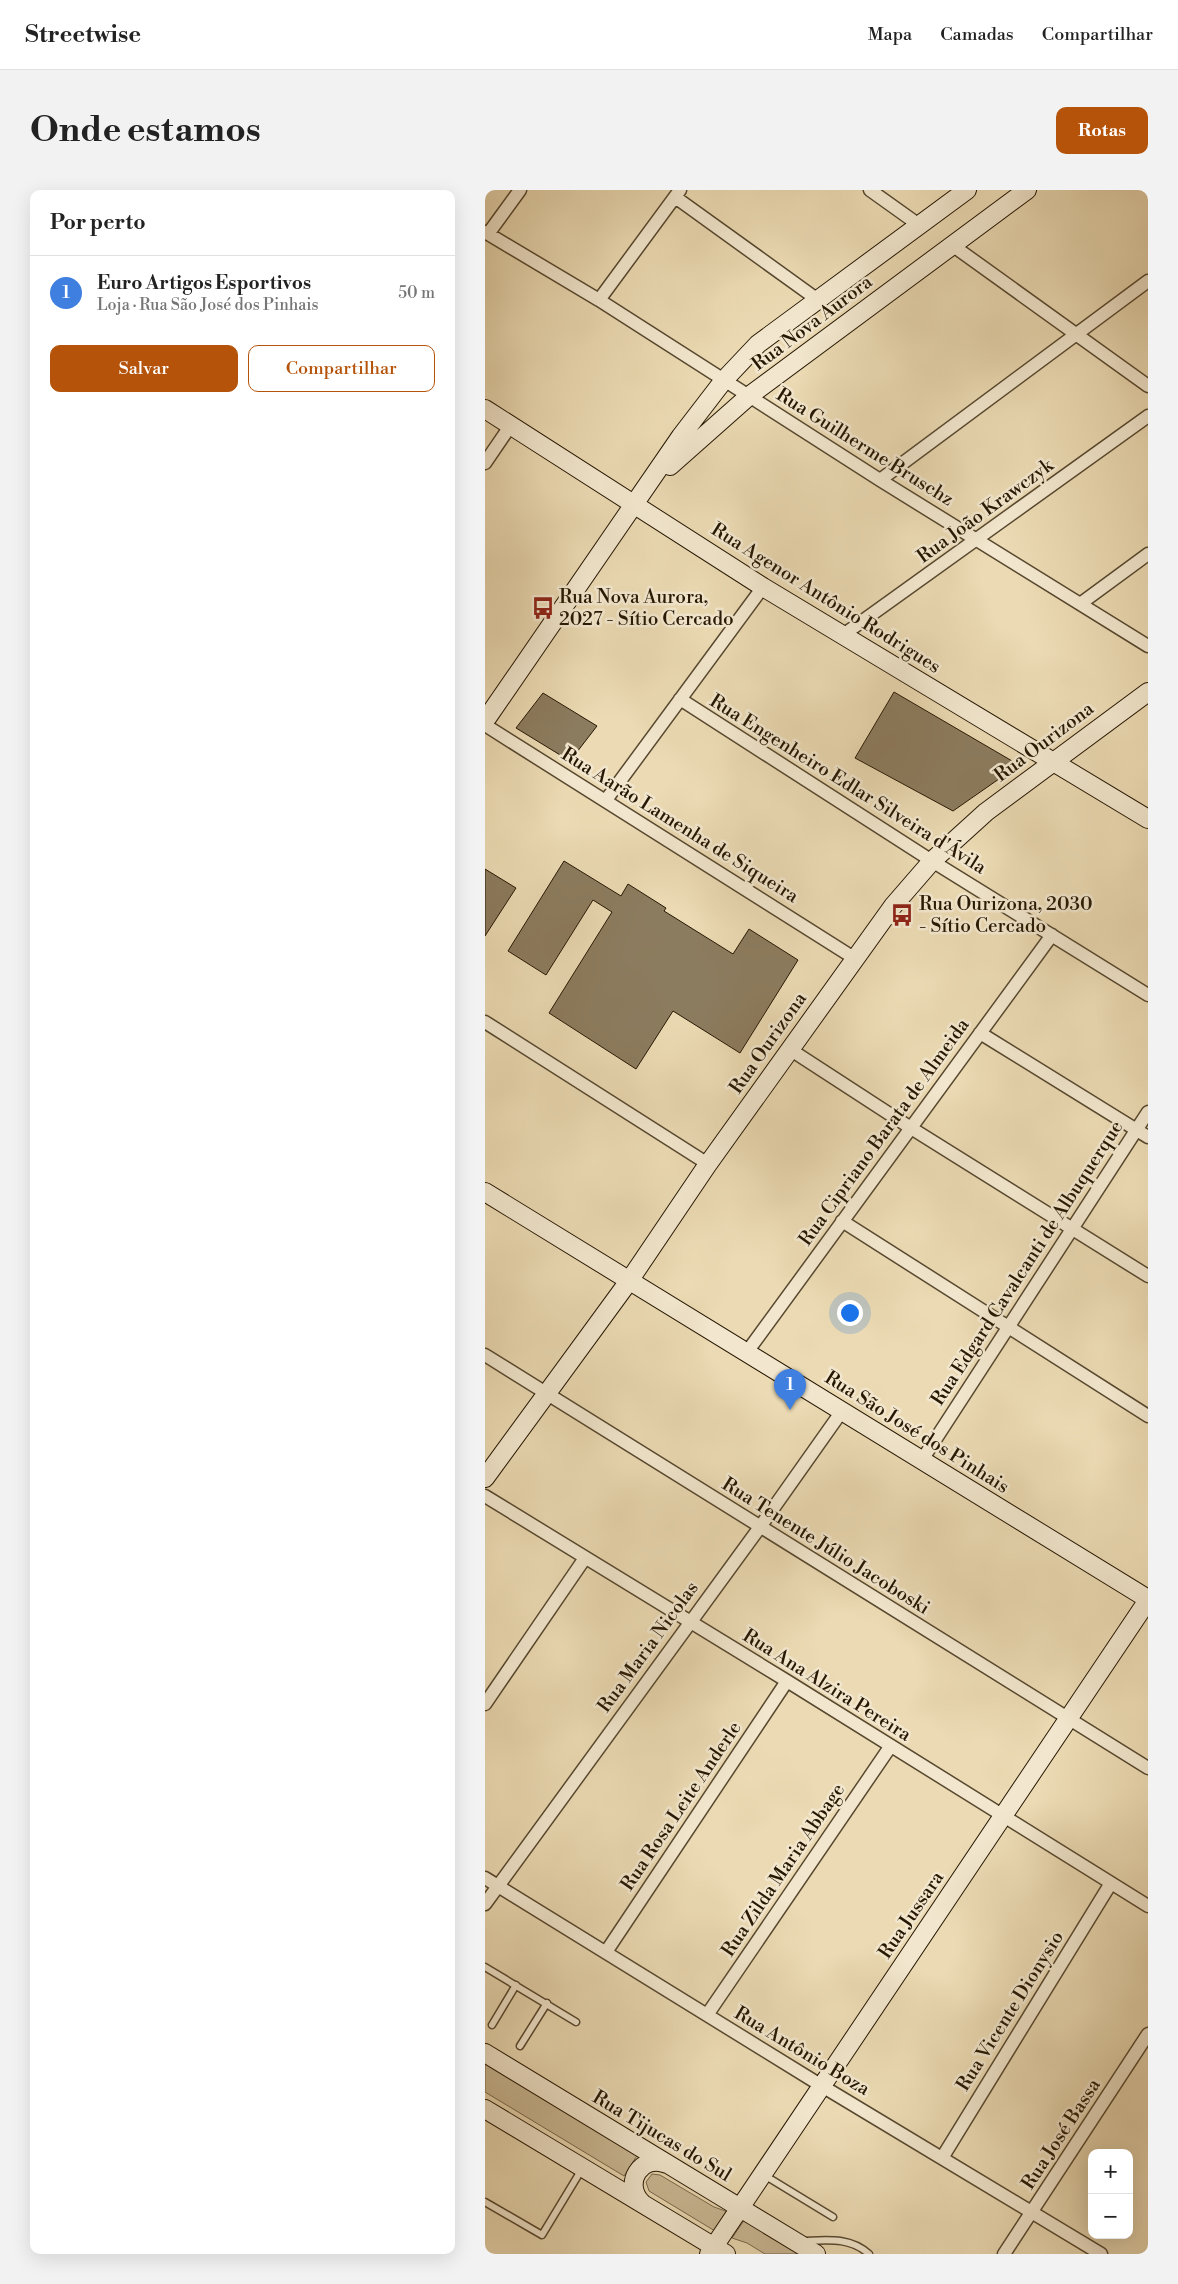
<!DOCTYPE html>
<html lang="pt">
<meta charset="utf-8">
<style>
:root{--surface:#fff;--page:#f2f2f2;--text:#222;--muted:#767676;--line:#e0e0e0;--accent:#b45309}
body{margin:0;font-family:"Libre Bodoni",serif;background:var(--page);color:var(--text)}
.controls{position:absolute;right:15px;bottom:15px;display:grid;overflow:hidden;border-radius:10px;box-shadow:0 5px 20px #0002}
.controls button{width:45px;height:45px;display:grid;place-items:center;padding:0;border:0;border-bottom:1px solid var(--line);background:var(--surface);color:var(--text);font:25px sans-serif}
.you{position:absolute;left:364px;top:1122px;width:18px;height:18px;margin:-12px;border:4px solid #fff;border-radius:50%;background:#1a73e8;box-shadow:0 0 0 8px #1a73e833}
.badge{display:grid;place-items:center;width:32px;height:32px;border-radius:50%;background:var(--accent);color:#fff;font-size:16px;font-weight:700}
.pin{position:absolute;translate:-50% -41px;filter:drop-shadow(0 1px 2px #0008)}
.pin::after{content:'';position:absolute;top:26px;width:18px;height:15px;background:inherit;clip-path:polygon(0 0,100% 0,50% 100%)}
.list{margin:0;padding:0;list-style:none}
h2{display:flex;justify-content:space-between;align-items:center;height:65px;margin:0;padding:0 20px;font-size:21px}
h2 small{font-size:16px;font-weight:400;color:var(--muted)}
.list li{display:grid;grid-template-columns:32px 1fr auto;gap:15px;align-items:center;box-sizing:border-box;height:75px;padding:0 20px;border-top:1px solid var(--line)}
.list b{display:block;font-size:19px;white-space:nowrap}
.list p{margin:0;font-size:16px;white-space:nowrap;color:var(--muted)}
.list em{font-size:16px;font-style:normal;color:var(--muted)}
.actions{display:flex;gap:10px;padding:15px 20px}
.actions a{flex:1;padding:11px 0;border:1px solid var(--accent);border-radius:10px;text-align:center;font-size:18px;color:var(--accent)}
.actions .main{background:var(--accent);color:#fff}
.map{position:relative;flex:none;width:663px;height:2064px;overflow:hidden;border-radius:10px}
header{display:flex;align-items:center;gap:30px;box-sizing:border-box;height:70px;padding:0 25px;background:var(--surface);border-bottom:1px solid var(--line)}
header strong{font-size:24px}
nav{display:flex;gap:28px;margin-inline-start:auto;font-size:18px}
.intro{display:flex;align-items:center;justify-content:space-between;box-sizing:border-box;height:120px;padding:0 30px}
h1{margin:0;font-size:35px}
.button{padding:12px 22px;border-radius:10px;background:var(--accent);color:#fff;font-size:18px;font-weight:700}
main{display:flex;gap:30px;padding:0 30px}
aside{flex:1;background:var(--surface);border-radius:10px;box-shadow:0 5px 20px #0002}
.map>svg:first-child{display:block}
.green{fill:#cab995;stroke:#78684c}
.building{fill:#8c7c5f;stroke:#261703}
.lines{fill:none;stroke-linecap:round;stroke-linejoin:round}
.lane-casing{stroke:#57482f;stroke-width:9}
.street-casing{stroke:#57482f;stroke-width:15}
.secondary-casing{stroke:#261703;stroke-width:20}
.lane{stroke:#f2e7ce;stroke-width:6}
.street{stroke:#f2e7ce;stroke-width:12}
.secondary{stroke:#f2e7ce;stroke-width:18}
.labels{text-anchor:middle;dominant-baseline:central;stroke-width:5;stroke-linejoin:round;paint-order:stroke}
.street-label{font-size:19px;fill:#261703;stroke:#f2e7ce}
.poi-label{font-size:19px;fill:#261703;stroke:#f2e7ce;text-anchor:start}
</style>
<header>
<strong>Streetwise</strong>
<nav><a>Mapa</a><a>Camadas</a><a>Compartilhar</a></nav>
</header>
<div class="intro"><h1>Onde estamos</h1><a class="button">Rotas</a></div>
<main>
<aside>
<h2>Por perto<small></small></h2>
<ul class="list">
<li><span class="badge" style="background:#3f7fe0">1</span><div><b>Euro Artigos Esportivos</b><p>Loja · Rua São José dos Pinhais</p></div><em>50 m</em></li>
</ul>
<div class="actions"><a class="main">Salvar</a><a>Compartilhar</a></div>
</aside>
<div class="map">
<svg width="663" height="2064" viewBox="0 0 663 2064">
<rect width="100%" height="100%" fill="#ebdab3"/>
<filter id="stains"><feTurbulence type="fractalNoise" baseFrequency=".004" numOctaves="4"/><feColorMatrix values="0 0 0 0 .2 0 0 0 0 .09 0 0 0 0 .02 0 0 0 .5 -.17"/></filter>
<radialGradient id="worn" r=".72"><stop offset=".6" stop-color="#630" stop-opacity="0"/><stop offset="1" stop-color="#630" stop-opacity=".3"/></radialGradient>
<path class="green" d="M0,1872L153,1964L139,1986L0,1902Z
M167,1984L175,1985L229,2017L246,2023L230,2041L164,2001L161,1992Z
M260,2029L322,2064H280L262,2053L247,2048Z"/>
<path class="building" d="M409,502L534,575L468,621L370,568Z
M58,503L112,536L85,571L31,538Z
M79,671L136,706L143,694L181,718L179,721L248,764L264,739L313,770L255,863L188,821L151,879L64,823L127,722L108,710L61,785L23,761Z
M0,679L31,698L0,746Z"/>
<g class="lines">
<defs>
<path id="lane" d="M0,1777L91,1832
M7,1835L31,1795
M35,1856L62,1813
M279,1985L348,2027
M0,2012L57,2045L97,1979
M319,2051C343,2050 365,2047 384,2064"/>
<path id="street" d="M385,0L434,35
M190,7L333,110
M0,42L114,110L395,290L663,456
M3,44L35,0
M467,55L663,196
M114,110L195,0
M0,273L26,235
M395,290L663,91
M595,414L663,364
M358,445L663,226
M195,509L447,671L663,805
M0,535L369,768
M121,610L278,397
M0,832L223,974
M495,843L663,947
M306,860L426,938L663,1086
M357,1031L663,1226
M262,1162L567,745
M0,1165L663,1578
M437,1270L663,922
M0,1306L302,1491L663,1716
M0,1514L100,1368
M0,1688L337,1896L616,2064
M0,1714L275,1337L357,1221
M121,1762L302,1491
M222,1825L405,1557
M457,1968L626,1693
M519,2064L663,1844"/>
<path id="secondary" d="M0,219L278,397L663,629
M185,276L264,206L542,0
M0,531L196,246L239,190L273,154L482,0
M0,1002L663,1409
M0,1288L144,1091L223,974L408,716L447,671L501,622L663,502
M0,1863L331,2064
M0,1919L241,2064
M157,2013C137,1994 156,1963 182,1974
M224,2064L663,1410"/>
</defs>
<use href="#lane" class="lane-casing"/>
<use href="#street" class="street-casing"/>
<use href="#secondary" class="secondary-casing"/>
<use href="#lane" class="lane"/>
<use href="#street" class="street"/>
<use href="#secondary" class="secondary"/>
</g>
<defs>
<symbol id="bus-bare" viewBox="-9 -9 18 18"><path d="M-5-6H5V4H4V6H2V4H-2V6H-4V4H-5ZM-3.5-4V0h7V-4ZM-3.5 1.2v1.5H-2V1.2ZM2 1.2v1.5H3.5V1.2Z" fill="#8f2418" stroke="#f2e7ce" stroke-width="2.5" paint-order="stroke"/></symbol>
</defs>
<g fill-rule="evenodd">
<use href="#bus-bare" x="42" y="402" width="32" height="32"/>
<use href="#bus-bare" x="401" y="709" width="32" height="32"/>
</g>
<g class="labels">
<g class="street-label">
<text transform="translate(327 133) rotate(-37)">Rua Nova Aurora</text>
<text transform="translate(380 257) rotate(32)">Rua Guilherme Bruschz</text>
<text transform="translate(500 321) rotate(-36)">Rua João Krawczyk</text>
<text transform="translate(341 408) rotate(32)">Rua Agenor Antônio Rodrigues</text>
<text transform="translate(559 552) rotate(-37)">Rua Ourizona</text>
<text transform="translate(363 594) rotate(32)">Rua Engenheiro Edlar Silveira d'Ávila</text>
<text transform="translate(195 635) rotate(32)">Rua Aarão Lamenha de Siqueira</text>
<text transform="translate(283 853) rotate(-55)">Rua Ourizona</text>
<text transform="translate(399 942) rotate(-54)">Rua Cipriano Barata de Almeida</text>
<text transform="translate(542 1073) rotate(-57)">Rua Edgard Cavalcanti de Albuquerque</text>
<text transform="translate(432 1242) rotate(32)">Rua São José dos Pinhais</text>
<text transform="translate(341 1356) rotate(32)">Rua Tenente Júlio Jacoboski</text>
<text transform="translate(163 1457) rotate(-54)">Rua Maria Nicolas</text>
<text transform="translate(342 1495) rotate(32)">Rua Ana Alzira Pereira</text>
<text transform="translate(196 1616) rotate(-56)">Rua Rosa Leite Anderle</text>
<text transform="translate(298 1680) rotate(-56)">Rua Zilda Maria Abbage</text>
<text transform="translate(426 1725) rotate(-56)">Rua Jussara</text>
<text transform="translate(525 1821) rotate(-58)">Rua Vicente Dionysio</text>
<text transform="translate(317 1861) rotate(31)">Rua Antônio Boza</text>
<text transform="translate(576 1944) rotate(-57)">Rua José Bassa</text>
<text transform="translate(177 1946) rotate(31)">Rua Tijucas do Sul</text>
</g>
<g class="poi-label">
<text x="74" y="407">Rua Nova Aurora,<tspan x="74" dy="22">2027 - Sítio Cercado</tspan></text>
<text x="434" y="714">Rua Ourizona, 2030<tspan x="434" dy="22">- Sítio Cercado</tspan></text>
</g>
</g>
<rect width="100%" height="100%" filter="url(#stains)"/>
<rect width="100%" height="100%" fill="url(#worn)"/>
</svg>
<div class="controls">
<button>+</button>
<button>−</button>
</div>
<div class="you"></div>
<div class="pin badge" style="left:305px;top:1220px;background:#3f7fe0">1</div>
</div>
</main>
